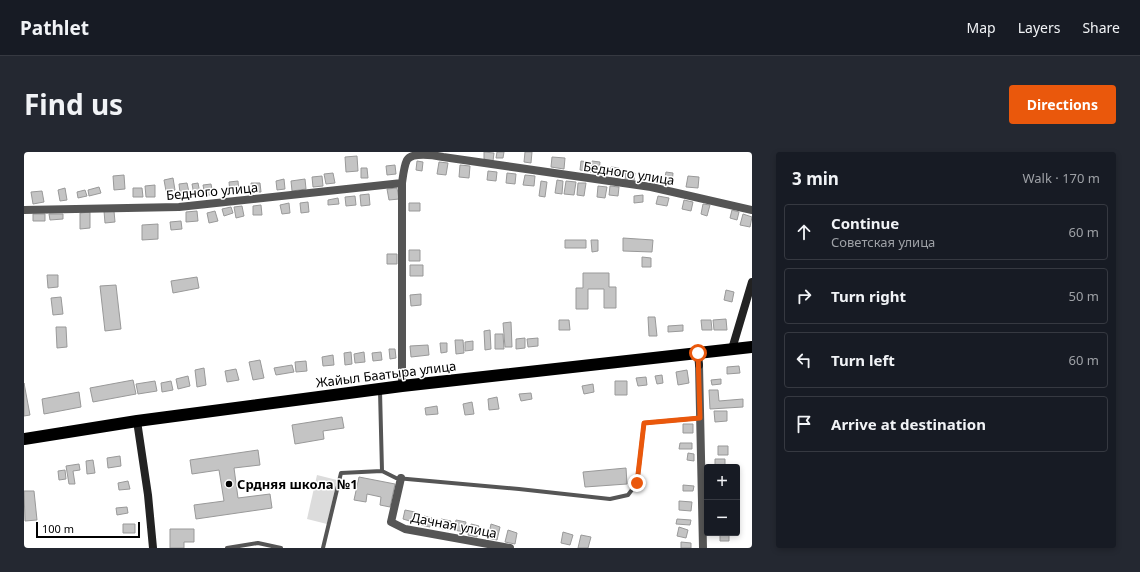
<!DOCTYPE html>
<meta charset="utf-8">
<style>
:root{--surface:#171b24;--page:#242831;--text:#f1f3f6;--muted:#9ea1a6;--line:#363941;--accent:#ea580c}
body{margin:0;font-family:"Noto Sans",sans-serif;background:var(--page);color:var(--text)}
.controls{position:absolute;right:12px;bottom:12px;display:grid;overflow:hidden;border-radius:4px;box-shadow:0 2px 6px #0003}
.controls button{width:36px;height:36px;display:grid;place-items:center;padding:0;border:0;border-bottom:1px solid var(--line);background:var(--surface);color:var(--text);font:20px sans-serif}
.scale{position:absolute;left:12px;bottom:10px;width:104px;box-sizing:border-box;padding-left:4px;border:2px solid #000;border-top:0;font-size:11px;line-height:14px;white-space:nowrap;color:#000;-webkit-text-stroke:3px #fff;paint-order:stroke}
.stop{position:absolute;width:12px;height:12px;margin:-9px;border:3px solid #ea580c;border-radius:50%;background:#fff}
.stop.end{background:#ea580c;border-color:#fff;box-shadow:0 1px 4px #0008}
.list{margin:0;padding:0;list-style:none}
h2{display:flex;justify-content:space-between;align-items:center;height:52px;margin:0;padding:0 16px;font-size:17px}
h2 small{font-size:13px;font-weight:400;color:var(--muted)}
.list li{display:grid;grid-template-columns:26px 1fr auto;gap:12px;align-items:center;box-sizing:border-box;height:56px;margin:0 8px 8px;padding:0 8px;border:1px solid var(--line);border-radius:4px}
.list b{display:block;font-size:15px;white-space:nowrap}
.list p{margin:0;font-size:13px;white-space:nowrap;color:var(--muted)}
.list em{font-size:13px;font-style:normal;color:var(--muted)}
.icon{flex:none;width:22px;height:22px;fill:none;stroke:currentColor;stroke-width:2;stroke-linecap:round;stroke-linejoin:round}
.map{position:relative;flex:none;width:728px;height:396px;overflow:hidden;border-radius:4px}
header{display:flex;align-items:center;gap:24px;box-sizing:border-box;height:56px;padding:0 20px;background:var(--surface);border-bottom:1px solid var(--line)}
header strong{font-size:19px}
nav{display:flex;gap:22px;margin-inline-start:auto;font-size:14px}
.intro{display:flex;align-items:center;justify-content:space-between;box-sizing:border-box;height:96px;padding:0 24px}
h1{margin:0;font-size:28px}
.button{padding:10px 18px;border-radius:4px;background:var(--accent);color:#fff;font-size:14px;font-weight:700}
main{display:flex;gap:24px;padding:0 24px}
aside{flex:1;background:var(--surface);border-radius:4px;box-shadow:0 2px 6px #0003}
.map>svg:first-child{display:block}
.park{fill:#dcdcdc}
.building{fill:#c4c4c4;stroke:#999}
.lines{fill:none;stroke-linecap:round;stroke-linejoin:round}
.lane{stroke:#555;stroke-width:4}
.street{stroke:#555;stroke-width:8}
.secondary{stroke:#222;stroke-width:8}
.highway{stroke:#000;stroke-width:12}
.route{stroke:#ea580c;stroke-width:5}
.poi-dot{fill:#000;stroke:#fff;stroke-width:1.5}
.labels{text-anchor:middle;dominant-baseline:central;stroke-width:3;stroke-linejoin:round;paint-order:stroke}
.street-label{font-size:13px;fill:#000;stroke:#fff}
.poi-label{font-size:13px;font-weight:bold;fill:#000;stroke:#fff;text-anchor:start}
</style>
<header>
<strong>Pathlet</strong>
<nav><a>Map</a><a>Layers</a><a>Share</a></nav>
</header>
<div class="intro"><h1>Find us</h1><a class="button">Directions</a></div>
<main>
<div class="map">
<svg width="728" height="396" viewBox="0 0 728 396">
<rect width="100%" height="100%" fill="#fff"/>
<path class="park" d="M293,323L313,328L303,372L283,367Z"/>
<path class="building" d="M460,0L470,1L469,9L460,7Z
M473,0H480L479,6H472Z
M501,0H508L507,11L500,10Z
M333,4L334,19L322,20L321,5Z
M528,5L541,6L540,17L527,15Z
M393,9L399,10L398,19L392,18Z
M557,9L565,10L563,19L556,18Z
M568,9L576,10L575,21L566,20Z
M415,10L424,11L422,23L413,22Z
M371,13L372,22L363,23L362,14Z
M436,13L446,14L445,26L435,25Z
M587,15L595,16L594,24L586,23Z
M337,16H343L344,26H337Z
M464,19L473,20L472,29L463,28Z
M602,19L611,21L610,29L601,28Z
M642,20L649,21L648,32L640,31Z
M309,21L311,31L302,32L300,22Z
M483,21L492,22L491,32L482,31Z
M100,23L101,37L90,38L89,24Z
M501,23L511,24L510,34L499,33Z
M298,24L299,34L289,35L288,25Z
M664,24L675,25L674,36L662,35Z
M149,26L151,38L142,39L140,28Z
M260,27L261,37L253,38L252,29Z
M281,27L282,37L268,39L267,29Z
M533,28L539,29L538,42L531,41Z
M214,29L215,40L206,41L205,30Z
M517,29L523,30L521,45L515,44Z
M542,29L552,30L550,43L540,42Z
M163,31L165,40L156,41L155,32Z
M174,31L176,41L170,43L168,32Z
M227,31H236L237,40H228Z
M554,31H562L560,44L553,43Z
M187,32L189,42L181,44L179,33Z
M131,33V45H122L121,34Z
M574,34L583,35L581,46L573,45Z
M586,34L595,35L594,44L585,43Z
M75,35L77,41L65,44L64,38Z
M41,36L43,48L36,49L34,38Z
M109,36H118L119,45H109Z
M373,36L375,47L365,48L363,37Z
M61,38L63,44L54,46L53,40Z
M18,39L20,50L9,52L7,40Z
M345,42L346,53L337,54L336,43Z
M619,43V50L610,51V44Z
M331,44L332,53L322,54L321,45Z
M634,44L645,46L643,54L632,52Z
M314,46L315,52L304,53V48Z
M660,48L669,50L667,59L658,57Z
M284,50L285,60L277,61L276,51Z
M265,51L266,61L258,62L256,53Z
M385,51H396V59H385Z
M679,52L686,53L683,64L677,62Z
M237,53L238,63H229V54Z
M218,54L220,64L212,66L210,55Z
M207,55L209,61L200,64L198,57Z
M708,58L715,60L713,68L706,66Z
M80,59H90L91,70L81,71Z
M173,59L174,69L162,70V60Z
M191,59L194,69L185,71L183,61Z
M66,60V76L56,77V61Z
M9,62H21V69H9Z
M25,62H39V67L26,68Z
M719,62L728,65L726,75L716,73Z
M157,69L158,77L147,78L146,70Z
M134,72V87L118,88V73Z
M599,86L629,88L628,100L599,99Z
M541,88H562V96H541Z
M567,88H574V99L568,100Z
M385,98H396V109H385Z
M363,102H373V112H363Z
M618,105L627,106V115H618Z
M386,113H399V124H386Z
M559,121H585V135H592V156H580V137H564V157H552V136H559Z
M23,123H34V135L24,136Z
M173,125L175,136L149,141L147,129Z
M92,133L97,177L81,179L76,134Z
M702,138L710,140L708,150L700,148Z
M397,142V153L387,154L386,143Z
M37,145L39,162L29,163L27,146Z
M624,165H631L633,184H625Z
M702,167L703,178H690L689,168Z
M535,168H545L546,178H535Z
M677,168H687L688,178H678Z
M487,170L488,195H481L479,171Z
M659,173V179L644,180V174Z
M32,175H42L43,195L33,196Z
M466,178L467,197L461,198L460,179Z
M471,182H479L480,197H471Z
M501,186V196L492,197V187Z
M514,186V194L504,195L503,187Z
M431,188H439L440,201L432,202Z
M449,189V198L441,199V190Z
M416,191H423V200L417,201Z
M404,193L405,203L387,205L386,194Z
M365,197H371L372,206L366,207Z
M327,200L328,212L321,213L320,201Z
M340,200L341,210L331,211L330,202Z
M357,200L358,208L349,209L348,201Z
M309,203L310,213L299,214L298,205Z
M236,208L240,226L229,228L225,210Z
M282,209L283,219L272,220L271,210Z
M268,213L270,220L252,223L250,216Z
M715,214L716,221L703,222V215Z
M180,216L182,233L173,235L171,218Z
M212,217L215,228L203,230L201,219Z
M663,218L665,231L654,233L652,220Z
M638,223L639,231L633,232L631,224Z
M164,224L166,234L154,237L152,227Z
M622,225L623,233L614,234L612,226Z
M697,227V232L688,233L687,228Z
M109,228L112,242L69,250L66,236Z
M131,229L133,239L114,242L112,232Z
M147,229L149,238L138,240L137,231Z
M591,229H603V243H591Z
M0,231L6,263L0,264Z
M569,232L570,240L560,242L558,234Z
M685,238H694L695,249L719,247V255L686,257Z
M55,240L57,255L20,262L18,247Z
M507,241L508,247L497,249L495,242Z
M473,245L475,257L465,258L464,247Z
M448,250L450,262L441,263L439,252Z
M413,254L414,262L402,263L401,256Z
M690,259H703V269L691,270Z
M318,265L320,276L299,279L300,287L271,292L268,273Z
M659,272H669V281H659Z
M656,291H668V297H655Z
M694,294H704V303H694Z
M234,298L236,313L210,316L214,346L246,342L248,356L172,367L170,353L200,349L195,318L168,322L166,308Z
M664,301L670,302V309L663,308Z
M96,304L97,314L84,316L83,306Z
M691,307H701V313H691Z
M69,308L71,321L63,322L62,309Z
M55,312L56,318L49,319L51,332H45L42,314Z
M602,316L603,332L561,335L559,320Z
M41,318L42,327L35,328L34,319Z
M335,325L371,332L366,355L356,353L357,345L343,342L342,350L330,348Z
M104,329L106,337L95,338L94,331Z
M659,333L670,334L669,339H659Z
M0,339H10L13,368L1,369Z
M655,349L668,350L667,359L655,358Z
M103,355L104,361L93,363L92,356Z
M381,358L391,360L389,370L379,367Z
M400,364L408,366L406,375L397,373Z
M417,367L427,369L425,378L415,376Z
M653,367L667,368L666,373L652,372Z
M432,368L442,370L440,380L430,378Z
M99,372H111V381H99Z
M447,372L455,374L453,385L444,383Z
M467,372L476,375L473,388L464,386Z
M655,375L664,378L662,386L653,384Z
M146,377H170V390H160V396H146Z
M484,378L493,381L491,392L481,390Z
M539,380L549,383L546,393L537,391Z
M696,381H705V389H696Z
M557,383L567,385L564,396H554Z
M657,390L667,391V396H657Z"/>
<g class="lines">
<path class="lane" d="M356,239L358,319L372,326L495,337L586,347L604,343L613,331L620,271L676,266
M203,396L234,391L257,396
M299,396L317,321L358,319"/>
<path class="street" d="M0,58L155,55L378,31
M675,213L679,396
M378,234V31C379,24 380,14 383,8C388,0 409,3 419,5L627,35L728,58
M377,326L367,370L381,377L486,396"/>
<path class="secondary" d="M708,197L728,130
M674,201L675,213
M113,269L124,343L129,396"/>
<path class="highway" d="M0,287L113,269L378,234L728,195"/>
</g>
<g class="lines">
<path class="route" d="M613,331L620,271L676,266L674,201"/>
</g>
<circle class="poi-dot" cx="205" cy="332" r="4"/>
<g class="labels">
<g class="street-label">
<text transform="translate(605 21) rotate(9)">Бедного улица</text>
<text transform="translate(188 39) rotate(-5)">Бедного улица</text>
<text transform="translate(362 222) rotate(-7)">Жайыл Баатыра улица</text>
<text transform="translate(430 373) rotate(11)">Дачная улица</text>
</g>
<g class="poi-label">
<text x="213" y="332">Срдняя школа №1</text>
</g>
</g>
</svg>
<div class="controls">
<button>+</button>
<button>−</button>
</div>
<div class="scale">100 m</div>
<div class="stop" style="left:674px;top:201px"></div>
<div class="stop end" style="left:613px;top:331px"></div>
</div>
<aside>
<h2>3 min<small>Walk · 170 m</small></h2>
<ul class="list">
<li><svg class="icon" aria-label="ahead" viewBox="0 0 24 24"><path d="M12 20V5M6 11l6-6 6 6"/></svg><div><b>Continue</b><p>Советская улица</p></div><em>60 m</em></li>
<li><svg class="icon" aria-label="right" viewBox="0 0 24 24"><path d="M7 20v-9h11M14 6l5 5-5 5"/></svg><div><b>Turn right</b></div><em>50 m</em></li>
<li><svg class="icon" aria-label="left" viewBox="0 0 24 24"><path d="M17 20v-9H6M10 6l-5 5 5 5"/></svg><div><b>Turn left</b></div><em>60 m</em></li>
<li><svg class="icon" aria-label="arrive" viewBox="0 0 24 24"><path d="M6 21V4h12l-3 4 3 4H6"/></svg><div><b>Arrive at destination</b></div></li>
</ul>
</aside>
</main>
